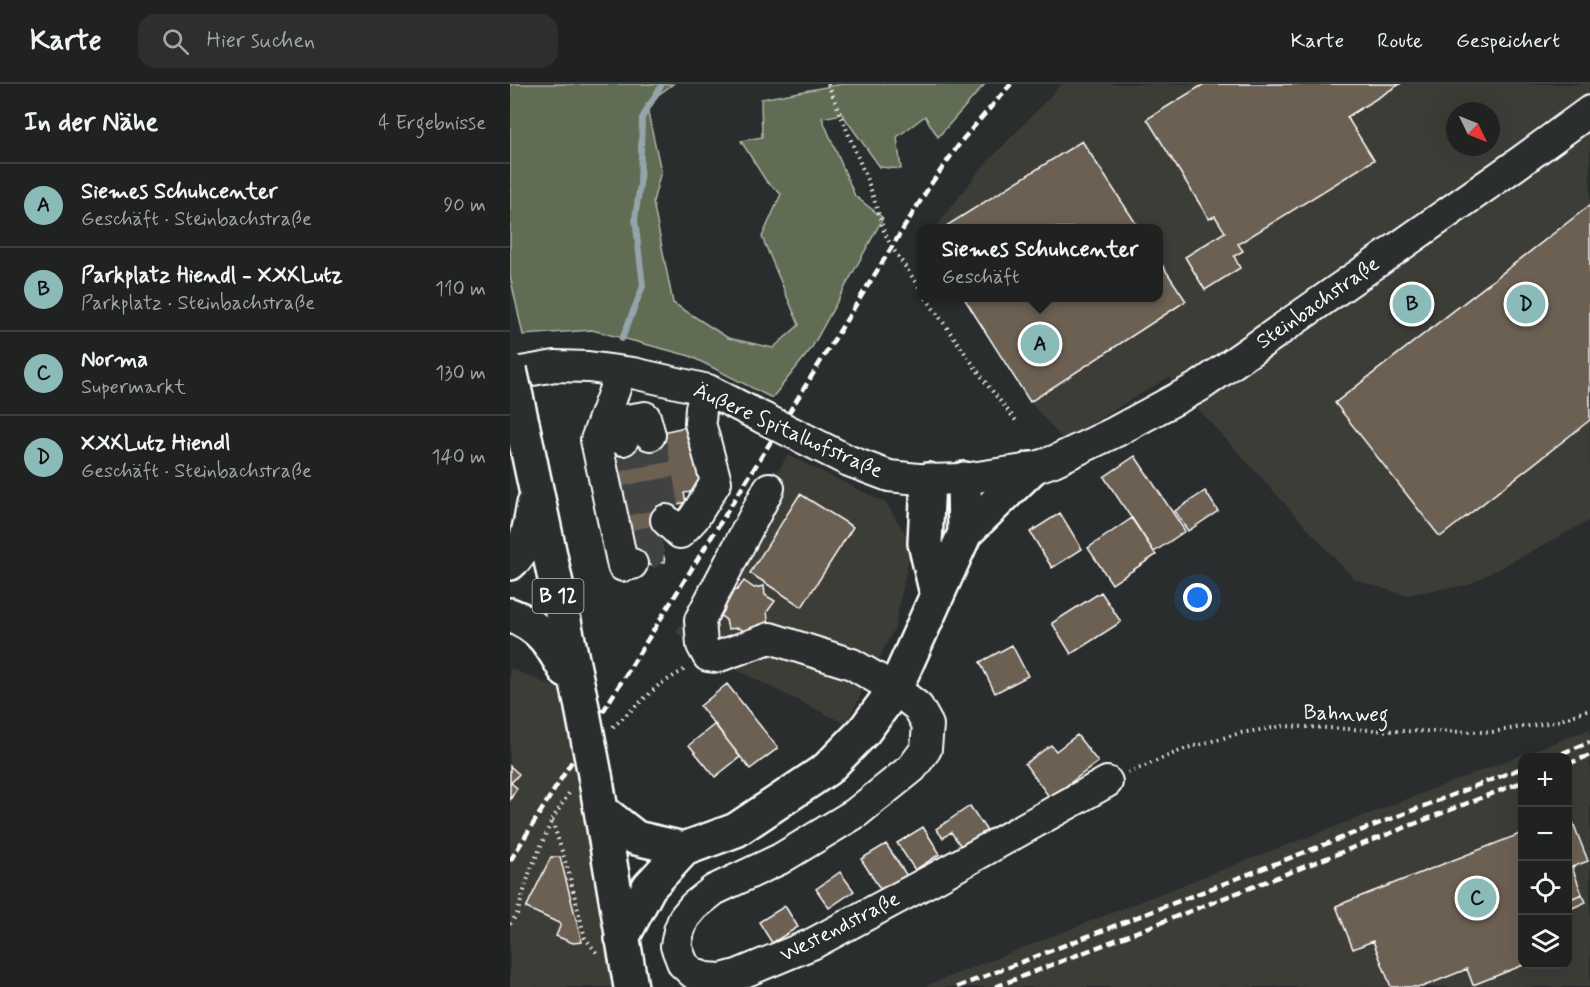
<!DOCTYPE html>
<html lang="de">
<meta charset="utf-8">
<style>
:root{--surface:#202222;--page:#2d2f2f;--text:#f1f3f6;--muted:#a2a4a5;--line:#3d3f40;--accent:#8bbbb9}
body{margin:0;font-family:Mynerve,sans-serif;background:var(--page);color:var(--text)}
.controls{position:absolute;right:18px;bottom:18px;display:grid;overflow:hidden;border-radius:12px;box-shadow:0 6px 24px #0002}
.controls button{width:54px;height:54px;display:grid;place-items:center;padding:0;border:0;border-bottom:2px solid var(--line);background:var(--surface);color:var(--text);font:30px sans-serif}
.compass{position:absolute;left:936px;top:18px;width:54px;height:54px;border-radius:50%;background:var(--surface);box-shadow:0 6px 24px #0002;rotate:133deg}
.you{position:absolute;left:688px;top:514px;width:21px;height:21px;margin:-15px;border:4px solid #fff;border-radius:50%;background:#1a73e8;box-shadow:0 0 0 9px #1a73e833}
.badge{display:grid;place-items:center;width:39px;height:39px;border-radius:50%;background:var(--accent);color:#111;font-size:20px;font-weight:700}
.pin{position:absolute;translate:-50% -50%;border:3px solid #fff;box-shadow:0 2px 6px #0006}
.popup{position:absolute;left:407px;top:140px;width:246px;height:78px;box-sizing:border-box;display:grid;place-content:center;border-radius:12px;background:var(--surface);filter:drop-shadow(0 2px 4px #0005);font-size:20px;white-space:nowrap;color:var(--muted)}
.popup b{font-size:22px;color:var(--text)}
.popup::after{content:'';position:absolute;left:50%;top:100%;margin-left:-12px;border:12px solid transparent;border-top-color:var(--surface)}
.list{margin:0;padding:0;list-style:none}
h2{display:flex;justify-content:space-between;align-items:center;height:78px;margin:0;padding:0 24px;font-size:26px}
h2 small{font-size:20px;font-weight:400;color:var(--muted)}
.list li{display:grid;grid-template-columns:39px 1fr auto;gap:18px;align-items:center;box-sizing:border-box;height:84px;padding:0 24px;border-top:2px solid var(--line)}
.list b{display:block;font-size:22px;white-space:nowrap}
.list p{margin:0;font-size:20px;white-space:nowrap;color:var(--muted)}
.list em{font-size:20px;font-style:normal;color:var(--muted)}
.icon{flex:none;width:33px;height:33px;fill:none;stroke:currentColor;stroke-width:2;stroke-linecap:round;stroke-linejoin:round}
.map{position:relative;flex:none;width:1080px;height:903px;overflow:hidden}
header{display:flex;align-items:center;gap:36px;box-sizing:border-box;height:84px;padding:0 30px;background:var(--surface);border-bottom:2px solid var(--line)}
header strong{font-size:28px}
nav{display:flex;gap:33px;margin-inline-start:auto;font-size:21px}
.search{width:420px;height:54px;background:var(--page);display:flex;align-items:center;gap:15px;box-sizing:border-box;padding:0 21px;border-radius:18px;color:var(--muted);font-size:22px}
main{display:flex}
aside{flex:1;background:var(--surface)}
.map>svg:first-child{display:block}
.built{fill:#3e3c39;fill-rule:evenodd}
.green{fill:#616c53;stroke:#b0b6a9;stroke-width:1.5}
.lines{fill:none;stroke-linecap:round;stroke-linejoin:round}
.stream{stroke:#95a4ab;stroke-width:6}
.building{fill:#6c6053;stroke:#fff;stroke-width:1.5}
.minor-tunnel{stroke:#3f4243;stroke-width:30;stroke-dasharray:30 15;stroke-linecap:butt}
.minor-casing{stroke:#fff;stroke-width:34}
.major-casing{stroke:#fff;stroke-width:38}
.path{stroke:#fff;stroke-width:4;stroke-dasharray:1.5 4.5;stroke-linecap:butt}
.minor{stroke:#2a2d2e;stroke-width:30}
.major{stroke:#2a2d2e;stroke-width:33}
.rail{stroke:#fff;stroke-width:4.5;stroke-dasharray:9 4.5;stroke-linecap:butt}
.minor-bridge-casing{stroke:#fff;stroke-width:34;stroke-linecap:butt}
.major-bridge-casing{stroke:#fff;stroke-width:38;stroke-linecap:butt}
.minor-bridge{stroke:#2a2d2e;stroke-width:30}
.major-bridge{stroke:#2a2d2e;stroke-width:33}
.labels{text-anchor:middle;dominant-baseline:central;stroke-width:5;stroke-linejoin:round;paint-order:stroke}
.shield{fill:#2a2d2e;stroke:#bfc0c0;stroke-width:1.5}
.shield-label{font-size:20px;font-weight:bold;fill:#fff}
.street-label{font-size:21px;fill:#fff;stroke:#2a2d2e}
</style>
<header>
<strong>Karte</strong>
<div class="search"><svg class="icon" aria-label="search" viewBox="0 0 24 24"><circle cx="10" cy="10" r="6"/><path d="M15 15l6 6"/></svg>Hier suchen</div>
<nav><a>Karte</a><a>Route</a><a>Gespeichert</a></nav>
</header>
<main>
<aside>
<h2>In der Nähe<small>4 Ergebnisse</small></h2>
<ul class="list">
<li><span class="badge">A</span><div><b>Siemes Schuhcenter</b><p>Geschäft · Steinbachstraße</p></div><em>90 m</em></li>
<li><span class="badge">B</span><div><b>Parkplatz Hiendl - XXXLutz</b><p>Parkplatz · Steinbachstraße</p></div><em>110 m</em></li>
<li><span class="badge">C</span><div><b>Norma</b><p>Supermarkt</p></div><em>130 m</em></li>
<li><span class="badge">D</span><div><b>XXXLutz Hiendl</b><p>Geschäft · Steinbachstraße</p></div><em>140 m</em></li>
</ul>
</aside>
<div class="map">
<svg width="1080" height="903" viewBox="0 0 1080 903">
<rect width="100%" height="100%" fill="#2a2d2e"/>
<filter id="ink" filterUnits="userSpaceOnUse"><feTurbulence type="fractalNoise" baseFrequency=".0167" numOctaves="2"/><feDisplacementMap in="SourceGraphic" scale="12" xChannelSelector="R" yChannelSelector="G"/><feConvolveMatrix kernelMatrix="1 2 1 2 8 2 1 2 1" color-interpolation-filters="sRGB"/></filter>
<g filter="url(#ink)">
<path class="built" d="M552,0H1080V436L958,501L894,511L844,495L659,293L553,356L520,318L454,214H648V144H425L469,87ZM945,27H981V63H945Z
M278,371L376,419L398,454V478L385,543L336,640L198,572L166,548Z
M0,584L68,613L120,903H0Z
M1080,645V903H413L688,795ZM1012,674H1058V880H1012Z"/>
<path class="green" d="M0,0H163L136,20L151,87L143,118L163,219L218,254L263,264L289,241L252,153L271,110L256,97L231,57L252,53L251,15L332,0H475L428,53L415,32L387,53L391,85L370,83L332,30L312,34L345,112L373,134L301,265L262,314L180,272L82,246L13,251L0,192Z"/>
<g class="lines">
<path class="stream" d="M112,255L133,202L125,135L130,100L132,34L152,0"/>
</g>
<path class="building" d="M694,0H890L837,33L864,76L728,160L733,167L724,172L730,184L695,206L675,173L715,148L705,132L699,135L637,35Z
M572,57L629,144H433Z
M1080,121V336L930,453L825,319Z
M648,175L676,217L520,318L454,214H648Z
M180,342L193,406L174,409L176,418L161,422L164,434L146,438L155,478L123,485L97,360Z
M625,372L675,447L644,468L594,393Z
M695,407L708,427L678,447L665,427Z
M290,410L343,443L292,523L240,489Z
M550,429L572,465L542,484L520,448Z
M622,434L646,471L602,500L578,464Z
M234,497L244,504L254,502L255,511L265,517L257,528L259,540L249,541L242,552L228,544L218,545L216,536L211,532L215,525L213,508L227,506Z
M591,508L611,538L561,570L542,539Z
M502,561L518,592L485,609L470,578Z
M217,600L268,664L240,685L190,622Z
M205,640L230,673L205,693L179,661Z
M567,651L588,678L540,714L515,680L541,661L546,667Z
M0,682L9,690L1,699L7,704L0,716Z
M460,722L477,747L452,764L441,748L433,754L426,745Z
M1058,731H1060L1078,777L1062,783L1072,810L1058,816Z
M413,743L430,770L405,786L387,759Z
M1012,749V880H1016L963,901L957,885L912,903H881L863,857L843,865L826,822Z
M376,760L397,792L372,808L351,775Z
M41,773H50L72,858L63,859L46,852L51,840L16,824Z
M330,788L344,807L319,824L306,805Z
M1072,810L1076,818L1058,826V816Z
M275,822L288,843L262,859L249,838Z"/>
<g class="lines">
<path class="minor-tunnel" d="M140,351L156,436
M113,356L139,470L122,480"/>
<defs>
<path id="minor" d="M111,288L86,356L113,482L122,480
M0,290L45,282L78,283L123,289L198,306L253,334
M293,354L339,377L379,392L418,396L454,395L521,385L544,377L605,348L690,302L1003,83L1080,27
M113,356L109,337L135,333L140,351
M259,404L190,536L192,561L198,572L207,573L260,554L342,580L385,605L408,623L418,641L416,665L402,684L346,729L270,775L204,806L184,822L174,834L169,847L166,862L173,880L184,890L196,894L212,895L227,891L302,860L427,793L597,698
M156,436L170,449L184,434L206,398L190,339L191,324L198,306"/>
<path id="major" d="M12,339L70,613
M454,395L455,449
M418,396L415,459L427,510
M0,479C18,465 20,441 24,420
M0,531C31,542 41,560 56,587
M85,691L121,903
M93,728L126,754L174,765
M112,854L139,803L174,765L226,746L317,685L354,647L385,605L455,449L521,385"/>
</defs>
<use href="#minor" class="minor-casing"/>
<use href="#major" class="major-casing"/>
<path class="path" d="M318,0L360,103L374,147L381,162L412,207
M416,214L479,303L507,338
M103,643L149,601L177,584
M618,689L677,664L731,649L774,642L883,647L982,648L1049,637L1080,625
M42,736L61,706
M0,840L7,830L20,787L42,736L58,786L75,854L87,869"/>
<use href="#minor" class="minor"/>
<use href="#major" class="major"/>
<path class="rail" d="M1040,674L1080,658
M1058,680L1080,671
M0,777L421,100L453,55L501,0
M447,903L1012,684
M485,903L1012,698"/>
<defs>
<path id="minor-bridge" d="M253,334L293,354"/>
<path id="major-bridge" d="M0,286L12,339
M70,613L85,691"/>
</defs>
<use href="#minor-bridge" class="minor-bridge-casing"/>
<use href="#major-bridge" class="major-bridge-casing"/>
<use href="#minor-bridge" class="minor-bridge"/>
<use href="#major-bridge" class="major-bridge"/>
</g>
</g>
<g class="labels">
<rect class="shield" x="22.5" y="495" width="51" height="34" rx="4.5"/>
<g class="shield-label">
<text x="48" y="512">B 12</text>
</g>
<g class="street-label">
<text transform="translate(808 219) rotate(-35)">Steinbachstraße</text>
<text transform="translate(278 347) rotate(24)">Äußere Spitalhofstraße</text>
<text transform="translate(836 630) rotate(2)">Bahnweg</text>
<text transform="translate(330 843) rotate(-27)">Westendstraße</text>
</g>
</g>
</svg>
<div class="controls">
<button>+</button>
<button>−</button>
<button><svg class="icon" aria-label="locate" viewBox="0 0 24 24"><circle cx="12" cy="12" r="6"/><path d="M12 2v4M12 18v4M2 12h4M18 12h4"/></svg></button>
<button><svg class="icon" aria-label="layers" viewBox="0 0 24 24"><path d="M12 4l9 5-9 5-9-5zM3 14l9 5 9-5"/></svg></button>
</div>
<svg class="compass" viewBox="-18 -18 36 36"><path d="M0-13l5 13h-10z" fill="#e53935"/><path d="M0 13l5-13h-10z" fill="#a2a4a5"/></svg>
<div class="you"></div>
<div class="pin badge" style="left:530px;top:260px">A</div>
<div class="popup"><b>Siemes Schuhcenter</b>Geschäft</div>
<div class="pin badge" style="left:902px;top:220px">B</div>
<div class="pin badge" style="left:967px;top:814px">C</div>
<div class="pin badge" style="left:1016px;top:220px">D</div>
</div>
</main>
